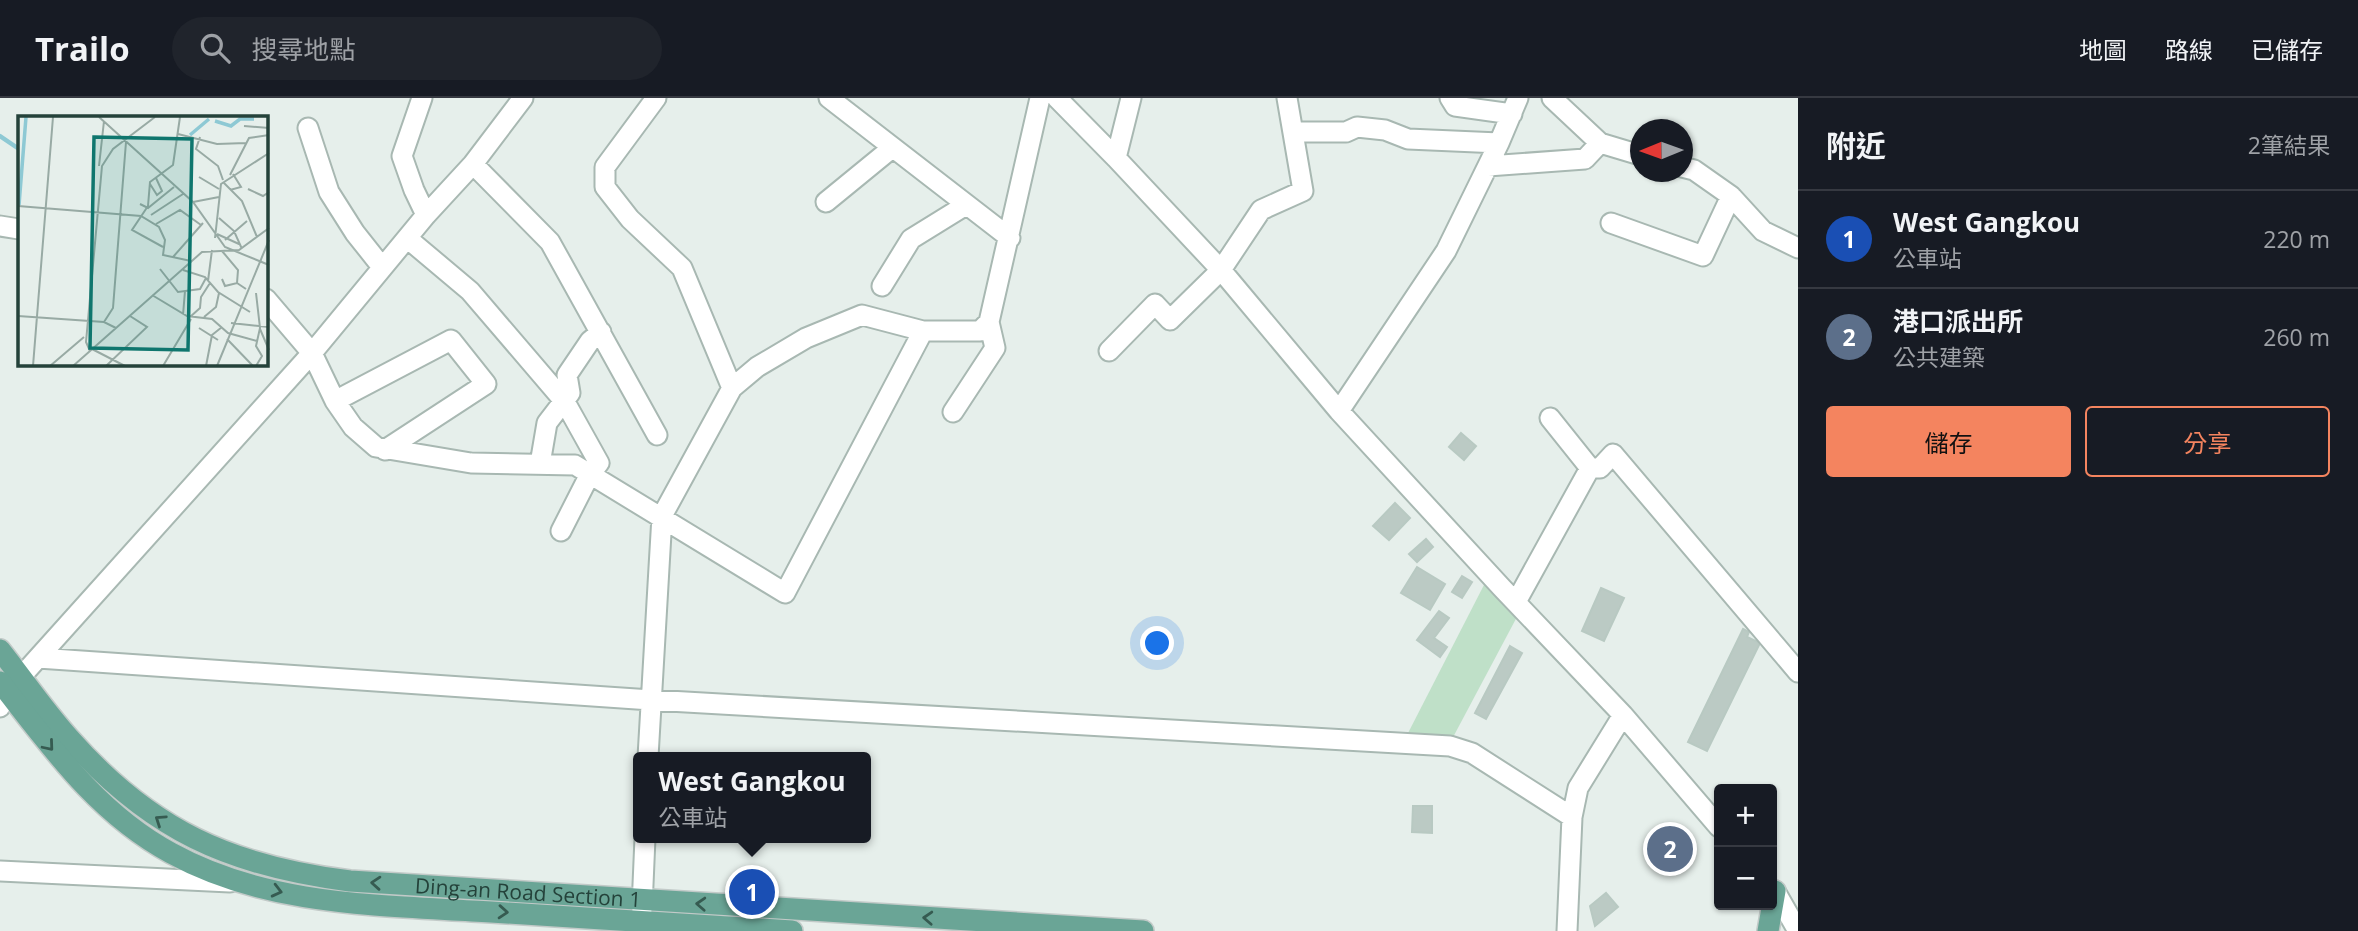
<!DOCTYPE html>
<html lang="zh-TW">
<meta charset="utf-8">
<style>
:root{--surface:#171b24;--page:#20242c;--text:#f1f3f6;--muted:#9ea1a6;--line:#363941;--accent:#f4845f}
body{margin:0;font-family:"Open Sans","Noto Sans TC",sans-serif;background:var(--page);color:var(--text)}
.controls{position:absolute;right:21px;bottom:21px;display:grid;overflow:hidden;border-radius:7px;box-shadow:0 2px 5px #0004}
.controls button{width:63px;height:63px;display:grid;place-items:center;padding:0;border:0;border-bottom:2px solid var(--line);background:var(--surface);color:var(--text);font:35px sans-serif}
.compass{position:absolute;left:1630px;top:21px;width:63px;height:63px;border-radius:50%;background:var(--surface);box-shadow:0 2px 5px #0004;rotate:269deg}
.you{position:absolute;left:1158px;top:546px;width:24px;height:24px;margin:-18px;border:5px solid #fff;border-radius:50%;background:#1a73e8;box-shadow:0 0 0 10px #1a73e833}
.badge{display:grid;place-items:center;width:46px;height:46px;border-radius:50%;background:var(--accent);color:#fff;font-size:23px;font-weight:700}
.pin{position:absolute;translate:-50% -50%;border:4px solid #fff;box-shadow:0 2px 7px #0006}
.popup{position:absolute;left:633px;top:654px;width:238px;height:91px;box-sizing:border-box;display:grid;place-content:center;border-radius:7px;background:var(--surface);filter:drop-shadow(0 2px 5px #0005);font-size:23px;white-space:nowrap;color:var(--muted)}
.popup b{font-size:26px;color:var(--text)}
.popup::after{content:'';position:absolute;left:50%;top:100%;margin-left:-14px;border:14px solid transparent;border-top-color:var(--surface)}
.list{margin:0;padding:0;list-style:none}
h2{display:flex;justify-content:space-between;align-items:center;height:91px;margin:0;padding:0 28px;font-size:30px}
h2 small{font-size:23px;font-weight:400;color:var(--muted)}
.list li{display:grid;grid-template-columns:46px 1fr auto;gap:21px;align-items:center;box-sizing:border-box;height:98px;padding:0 28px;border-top:2px solid var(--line)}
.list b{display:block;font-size:26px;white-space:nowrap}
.list p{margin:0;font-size:23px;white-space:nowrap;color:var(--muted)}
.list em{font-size:23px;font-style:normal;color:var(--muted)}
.actions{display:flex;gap:14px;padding:21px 28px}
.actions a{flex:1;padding:16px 0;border:2px solid var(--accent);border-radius:7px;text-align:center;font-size:24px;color:var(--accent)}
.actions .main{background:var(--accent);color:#111}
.icon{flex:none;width:38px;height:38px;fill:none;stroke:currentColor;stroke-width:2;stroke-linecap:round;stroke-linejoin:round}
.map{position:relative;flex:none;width:1798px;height:833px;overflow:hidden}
header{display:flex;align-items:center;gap:42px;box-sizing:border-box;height:98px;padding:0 35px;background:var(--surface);border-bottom:2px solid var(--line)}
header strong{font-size:33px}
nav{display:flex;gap:38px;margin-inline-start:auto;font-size:24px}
.search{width:490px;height:63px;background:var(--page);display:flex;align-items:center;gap:18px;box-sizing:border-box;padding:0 24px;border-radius:38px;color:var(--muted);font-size:26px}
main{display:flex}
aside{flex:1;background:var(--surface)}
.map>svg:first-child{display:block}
.green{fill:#bfe0c8}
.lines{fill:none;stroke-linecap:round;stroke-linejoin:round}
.stream{stroke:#8ec9d4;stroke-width:4.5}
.building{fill:#bbcac4;stroke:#b8c9c2;stroke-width:2}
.minor-casing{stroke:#a8b8b2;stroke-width:23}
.major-casing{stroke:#c2cac8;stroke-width:24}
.minor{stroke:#fff;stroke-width:19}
.major{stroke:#6aa596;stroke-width:21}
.oneway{stroke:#365b51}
.labels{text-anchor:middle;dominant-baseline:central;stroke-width:5;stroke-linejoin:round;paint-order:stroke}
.street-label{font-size:21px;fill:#24423a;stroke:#f7fbf9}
.inset-river{fill:none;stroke:#8ec9d4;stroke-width:3.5}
.inset-road{fill:none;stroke:#98aaa4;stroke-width:2}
.view{fill:#0f766e;fill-opacity:0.15;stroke:#0f766e;stroke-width:3.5}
.inset-edge{fill:none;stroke:#24423a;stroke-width:3.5}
</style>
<header>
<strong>Trailo</strong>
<div class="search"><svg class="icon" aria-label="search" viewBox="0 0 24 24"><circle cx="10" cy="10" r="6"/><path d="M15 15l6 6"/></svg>搜尋地點</div>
<nav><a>地圖</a><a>路線</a><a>已儲存</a></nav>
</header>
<main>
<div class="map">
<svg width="1798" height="833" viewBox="0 0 1798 833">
<rect width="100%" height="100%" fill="#e6efeb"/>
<path class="green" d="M1485,485L1518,517L1451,643L1406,639Z"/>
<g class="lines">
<path class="stream" d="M0,38L19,51"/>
</g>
<path class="building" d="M1461,335L1476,348L1464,362L1449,349Z
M1395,405L1410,420L1389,442L1373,428Z
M1426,441L1433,449L1417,464L1409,456Z
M1417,469L1445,486L1430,512L1401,495Z
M1462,478L1472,484L1462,500L1452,494Z
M1601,490L1624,500L1604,543L1582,533Z
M1439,513L1449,520L1434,540L1447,549L1440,559L1417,542Z
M1743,531L1749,534L1747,539L1760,545L1707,653L1688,644Z
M1510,548L1522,555L1486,621L1475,615Z
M1413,708H1432V735L1412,734Z
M1606,795L1618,809L1595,828L1590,808Z"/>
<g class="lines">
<defs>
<path id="minor" d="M422,0L402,58L414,92L426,117
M656,0L605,69V89L630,121L682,170L732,290
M829,0L1010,140
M1057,0L1116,60L1221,172L1339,313L1502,490L1623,617L1719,729
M1450,0L1455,8L1512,16
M1552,0L1600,45L1640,57
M308,30L329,94L355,135L382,169
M1293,34H1346L1357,29L1385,32L1408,41L1499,45
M1116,60L1131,0
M473,66L550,144L657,337
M1488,68L1585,61L1600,45
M1682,69L1694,72L1731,98L1763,133L1798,150
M826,104L892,50
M1611,125L1703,158L1731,98
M0,128L19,131
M407,140L470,193L565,304L599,365L590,376L561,433
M882,188L911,141L966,107
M266,201L312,255L335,303L353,329L376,349L471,365L575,367L785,495L923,233
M1109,253L1155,206L1170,222L1221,172L1261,112L1303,93L1287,0
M335,303L451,242L486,286L385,352
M1339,313L1446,153L1499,45L1518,0
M953,314L995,250L989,224
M1550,320L1590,370
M540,366L547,325L570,295L567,277L590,243L601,234
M1516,504L1590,370H1600L1613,356L1798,574
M38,560L651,602L1450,648L1472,655L1572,719
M10,591L312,255L426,117L473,66L523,0
M0,609L7,593
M648,659L662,418L732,290L757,269L806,240L862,217L923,233H980L989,224L1040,0
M0,773L230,784
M1775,793L1798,833
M641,833L645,740
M1567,833L1572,719L1578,690L1623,617"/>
<g id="major">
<path id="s1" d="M0,552C23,581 44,612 69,640C150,732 230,768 350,783L1143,833"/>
<path d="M0,584C51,649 97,715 171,755C269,809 383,807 491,814C592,820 692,827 792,833"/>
<path d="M1768,833L1775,793"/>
</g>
</defs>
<use href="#minor" class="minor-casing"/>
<use href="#major" class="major-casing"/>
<use href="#minor" class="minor"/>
<use href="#major" class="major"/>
</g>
<defs><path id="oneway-chevron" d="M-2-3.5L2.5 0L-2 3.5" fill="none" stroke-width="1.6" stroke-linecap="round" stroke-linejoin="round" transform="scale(1.75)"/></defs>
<g class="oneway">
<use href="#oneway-chevron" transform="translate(49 648) rotate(50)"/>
<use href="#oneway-chevron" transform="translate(160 722) rotate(-146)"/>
<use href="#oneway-chevron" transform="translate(376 785) rotate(-176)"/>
<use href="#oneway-chevron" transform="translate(277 793) rotate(14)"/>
<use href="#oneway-chevron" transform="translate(701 806) rotate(-177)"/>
<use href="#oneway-chevron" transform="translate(503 814) rotate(4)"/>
<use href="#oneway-chevron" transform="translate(928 820) rotate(-177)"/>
</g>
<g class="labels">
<g class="street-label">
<text stroke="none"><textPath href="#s1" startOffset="614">Ding-an Road Section 1</textPath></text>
</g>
</g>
<g transform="translate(18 18)">
<rect width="250" height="250" fill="#e6efeb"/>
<path class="inset-river" d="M197,5L213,10L222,3H236M172,19L191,3M1,89L8,1"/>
<path class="inset-road" d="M81,1L175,86L207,131L251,149M226,10L251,12M160,18L199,28L228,27M182,21L178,33L200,50L205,64M81,50L86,5M212,59L231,22L251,19M181,61L201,73M205,66L224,85L239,121M132,68L139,79L144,75L138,62M230,73L245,80L251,76M212,74L223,71L215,58M175,86L201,81M122,88L130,92L156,71M0,90L123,100L141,111L147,124L145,139L173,145M133,99L165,78M201,102L216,115L224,133M138,108L162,94L183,109M199,118L221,128M197,122L203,68L251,37M207,124L229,105M145,131L114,114L130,90L132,66L155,49L162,1M204,135L220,154L219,167M155,141L185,107M142,153L160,176L182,173L188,162M165,154L187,161L200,176L232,196M204,163L207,170L219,167L228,173M190,165L194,134M134,179L169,200L194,203L210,217L239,225M165,199L167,175M0,200L86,206L98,212M172,201L182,192L183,181L192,167M186,201L198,191L201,177M86,206L95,192L108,26M213,207L251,211M181,212L200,224M242,213L251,234M209,223L235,250M74,233L107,250M72,235L184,136L221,134L251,112M15,250L35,1M32,250L66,221M55,250L72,235L68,226L84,50L95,33L137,1M88,250L129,211L112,200M145,250L173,203M188,250L194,219L204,211M199,250L251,124M238,250L244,240L238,230L242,212L238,177"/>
<path class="view" d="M76,21L174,23L170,234L72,232Z"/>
<rect width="250" height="250" class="inset-edge"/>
</g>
</svg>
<div class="controls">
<button>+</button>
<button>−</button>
</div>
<svg class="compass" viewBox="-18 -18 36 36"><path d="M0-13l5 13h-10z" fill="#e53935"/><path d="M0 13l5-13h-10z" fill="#9ea1a6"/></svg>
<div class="you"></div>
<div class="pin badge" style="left:752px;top:794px;background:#1a4fb4">1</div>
<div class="popup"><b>West Gangkou</b>公車站</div>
<div class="pin badge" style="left:1670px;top:751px;background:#5c6f8a">2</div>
</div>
<aside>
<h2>附近<small>2筆結果</small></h2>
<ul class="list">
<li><span class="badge" style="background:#1a4fb4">1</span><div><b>West Gangkou</b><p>公車站</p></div><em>220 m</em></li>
<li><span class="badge" style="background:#5c6f8a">2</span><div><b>港口派出所</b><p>公共建築</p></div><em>260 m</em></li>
</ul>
<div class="actions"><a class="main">儲存</a><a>分享</a></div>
</aside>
</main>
